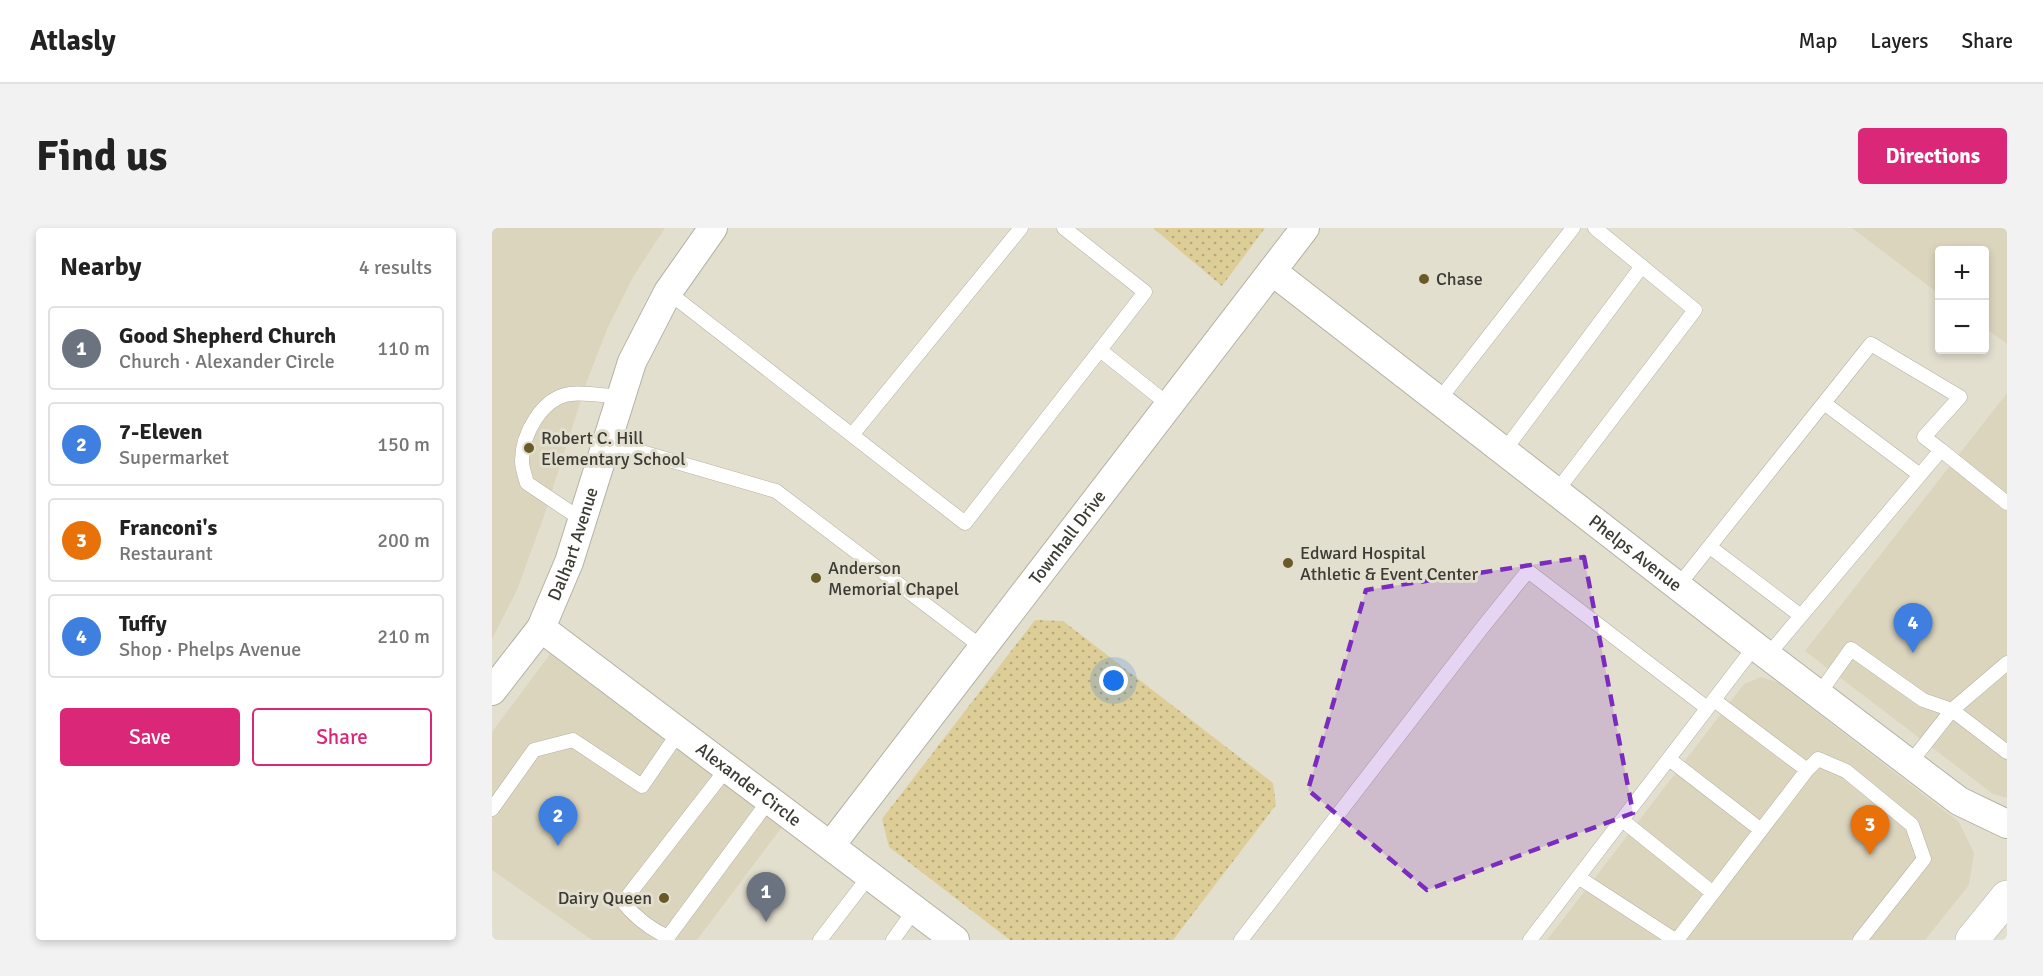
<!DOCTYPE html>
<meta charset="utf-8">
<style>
:root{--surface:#fff;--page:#f2f2f2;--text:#222;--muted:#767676;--line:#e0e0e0;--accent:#db2777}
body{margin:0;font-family:Signika,sans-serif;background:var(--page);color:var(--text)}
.controls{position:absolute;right:18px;top:18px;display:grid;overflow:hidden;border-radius:6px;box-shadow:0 3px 9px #0003}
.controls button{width:54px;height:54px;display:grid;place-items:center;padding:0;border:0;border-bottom:2px solid var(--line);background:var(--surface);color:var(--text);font:30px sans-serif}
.you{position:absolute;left:622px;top:453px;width:21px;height:21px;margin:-15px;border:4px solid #fff;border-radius:50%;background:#1a73e8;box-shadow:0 0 0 9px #1a73e833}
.badge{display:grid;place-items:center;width:39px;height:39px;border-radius:50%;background:var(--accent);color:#fff;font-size:20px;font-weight:700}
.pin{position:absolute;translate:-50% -50px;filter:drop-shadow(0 2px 3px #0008)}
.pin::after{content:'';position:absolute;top:32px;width:21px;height:18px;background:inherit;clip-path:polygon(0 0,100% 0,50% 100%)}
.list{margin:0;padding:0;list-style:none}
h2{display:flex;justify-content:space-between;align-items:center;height:78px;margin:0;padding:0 24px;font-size:26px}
h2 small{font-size:20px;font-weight:400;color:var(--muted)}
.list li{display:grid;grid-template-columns:39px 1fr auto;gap:18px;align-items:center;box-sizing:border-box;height:84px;margin:0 12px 12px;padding:0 12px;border:2px solid var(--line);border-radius:6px}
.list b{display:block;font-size:22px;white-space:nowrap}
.list p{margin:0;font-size:20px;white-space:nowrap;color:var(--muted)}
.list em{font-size:20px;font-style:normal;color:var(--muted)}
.actions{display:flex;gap:12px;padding:18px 24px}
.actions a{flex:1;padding:14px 0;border:2px solid var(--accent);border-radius:6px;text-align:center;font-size:21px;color:var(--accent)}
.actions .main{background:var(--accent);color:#fff}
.map{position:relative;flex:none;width:1515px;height:712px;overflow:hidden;border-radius:6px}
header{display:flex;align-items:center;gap:36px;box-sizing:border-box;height:84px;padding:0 30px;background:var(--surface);border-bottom:2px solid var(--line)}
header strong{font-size:28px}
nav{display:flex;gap:33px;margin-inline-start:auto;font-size:21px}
.intro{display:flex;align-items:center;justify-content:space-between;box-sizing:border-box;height:144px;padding:0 36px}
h1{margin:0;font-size:42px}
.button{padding:15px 27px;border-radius:6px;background:var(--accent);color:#fff;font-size:21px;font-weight:700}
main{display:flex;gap:36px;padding:0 36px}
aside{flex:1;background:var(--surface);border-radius:6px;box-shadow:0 3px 9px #0003}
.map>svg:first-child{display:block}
.built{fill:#dbd5be}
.green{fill:url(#green-dots)}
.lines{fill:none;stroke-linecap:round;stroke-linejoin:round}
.lane-casing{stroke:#b5b1a2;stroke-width:15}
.street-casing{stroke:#b5b1a2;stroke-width:30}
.primary-casing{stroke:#b5b1a2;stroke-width:34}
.lane{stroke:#fff;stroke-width:14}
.street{stroke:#fff;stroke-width:28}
.primary{stroke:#fff;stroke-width:33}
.marked{fill:#7b2cbf;fill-opacity:0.2;stroke:#7b2cbf;stroke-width:4.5;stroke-dasharray:12 8;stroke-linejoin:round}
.poi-dot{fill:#695b28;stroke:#e3dfcf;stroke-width:2}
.labels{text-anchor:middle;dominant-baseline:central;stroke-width:6;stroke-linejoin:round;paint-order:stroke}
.poi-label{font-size:18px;fill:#3c3b34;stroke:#e3dfcf;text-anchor:start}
.street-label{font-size:18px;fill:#3c3b34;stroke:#e3dfcf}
</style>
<header>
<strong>Atlasly</strong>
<nav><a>Map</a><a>Layers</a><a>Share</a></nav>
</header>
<div class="intro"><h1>Find us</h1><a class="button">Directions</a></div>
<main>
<aside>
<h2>Nearby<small>4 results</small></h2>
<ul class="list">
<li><span class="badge" style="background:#6b7280">1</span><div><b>Good Shepherd Church</b><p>Church · Alexander Circle</p></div><em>110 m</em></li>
<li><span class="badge" style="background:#3f7fe0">2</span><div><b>7-Eleven</b><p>Supermarket</p></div><em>150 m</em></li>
<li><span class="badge" style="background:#e8710a">3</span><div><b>Franconi's</b><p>Restaurant</p></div><em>200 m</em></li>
<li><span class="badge" style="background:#3f7fe0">4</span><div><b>Tuffy</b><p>Shop · Phelps Avenue</p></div><em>210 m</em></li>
</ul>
<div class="actions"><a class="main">Save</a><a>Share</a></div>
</aside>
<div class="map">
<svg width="1515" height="712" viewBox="0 0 1515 712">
<defs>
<pattern id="green-dots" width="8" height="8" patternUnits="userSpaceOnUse" patternTransform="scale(1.5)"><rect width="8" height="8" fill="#ddce98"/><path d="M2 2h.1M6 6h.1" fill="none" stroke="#b4a87d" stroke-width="1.8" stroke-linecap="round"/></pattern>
</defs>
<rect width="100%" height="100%" fill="#e3dfcf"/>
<path class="built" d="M0,0H173L141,49L116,99L95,153L52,288L25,362L0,411Z
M1360,0H1515V116L1493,100L1492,22H1448L1447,66Z
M1515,165V570L1501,566L1313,423Z
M58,426L290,599L205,712H100L0,642V504Z
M1269,449L1285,454L1467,594L1482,625L1477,657L1433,712H1055L1252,456Z"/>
<path class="green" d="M661,0H773L730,58Z
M543,392L571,393L781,555L784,577L681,712H518L397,619L390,591Z"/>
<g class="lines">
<defs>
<path id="lane" d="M572,0L653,64L608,122L677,177
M176,64L473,295L608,122
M947,172L1081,0
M1332,175L1428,247
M360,207L529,0
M115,214L284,263L491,420
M1012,223L1150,38
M1064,264L1203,82L1103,0
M90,292L35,255C33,248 30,240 30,233C30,206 50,170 78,166C92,164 114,168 129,169
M1218,319L1309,388
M1186,358L1379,116L1468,169L1432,209L1449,222
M1276,427L1449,222L1515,275
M1327,466L1359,421L1431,472L1460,482L1515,435
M1177,531L1269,602
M1418,535L1460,482L1515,524
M236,539L131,674C143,689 158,701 176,709L278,571
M1315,542L1326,531L1354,543L1420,597L1432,631L1368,712
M0,581L42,522L81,512L150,558L187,504
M1130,592L1221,665
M1086,649L1183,712
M328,712L378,647
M401,712L423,681
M749,712L990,400L1036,343L1215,480
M1038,712L1263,418
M1185,712L1315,542L1222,472"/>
<g id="street">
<path id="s1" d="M780,43L1263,418L1467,573L1515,596"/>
<path id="s2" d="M49,400L463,712"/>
<path id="s3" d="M0,463L49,400L77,334L140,134L176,64L221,0"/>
<path id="s4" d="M339,617L813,0"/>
</g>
<path id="primary" d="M1480,712L1515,669"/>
</defs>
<use href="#lane" class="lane-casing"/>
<use href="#street" class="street-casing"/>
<use href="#primary" class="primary-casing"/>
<use href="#lane" class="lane"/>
<use href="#street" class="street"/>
<use href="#primary" class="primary"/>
</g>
<path class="marked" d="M1092,329L1141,585L935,662L816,562L874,362Z"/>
<g class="poi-dot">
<circle cx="932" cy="51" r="6"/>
<circle cx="37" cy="220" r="6"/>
<circle cx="796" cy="335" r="6"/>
<circle cx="324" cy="350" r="6"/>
<circle cx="172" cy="670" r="6"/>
</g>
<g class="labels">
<g class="poi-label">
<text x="944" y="51">Chase</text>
<text x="49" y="210">Robert C. Hill<tspan x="49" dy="21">Elementary School</tspan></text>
<text x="808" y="325">Edward Hospital<tspan x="808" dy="21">Athletic &amp; Event Center</tspan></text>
<text x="336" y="340">Anderson<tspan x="336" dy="21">Memorial Chapel</tspan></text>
<text x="160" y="670" text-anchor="end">Dairy Queen</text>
</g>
<g class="street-label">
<text stroke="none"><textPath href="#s4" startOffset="388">Townhall Drive</textPath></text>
<text stroke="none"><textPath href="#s3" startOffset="170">Dalhart Avenue</textPath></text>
<text stroke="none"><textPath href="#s1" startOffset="460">Phelps Avenue</textPath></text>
<text stroke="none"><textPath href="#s2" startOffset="260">Alexander Circle</textPath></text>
</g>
</g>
</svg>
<div class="controls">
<button>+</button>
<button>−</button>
</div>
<div class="you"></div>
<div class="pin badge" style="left:274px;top:694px;background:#6b7280">1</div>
<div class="pin badge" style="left:66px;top:618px;background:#3f7fe0">2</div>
<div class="pin badge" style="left:1378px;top:627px;background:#e8710a">3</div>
<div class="pin badge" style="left:1421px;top:425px;background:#3f7fe0">4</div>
</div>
</main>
